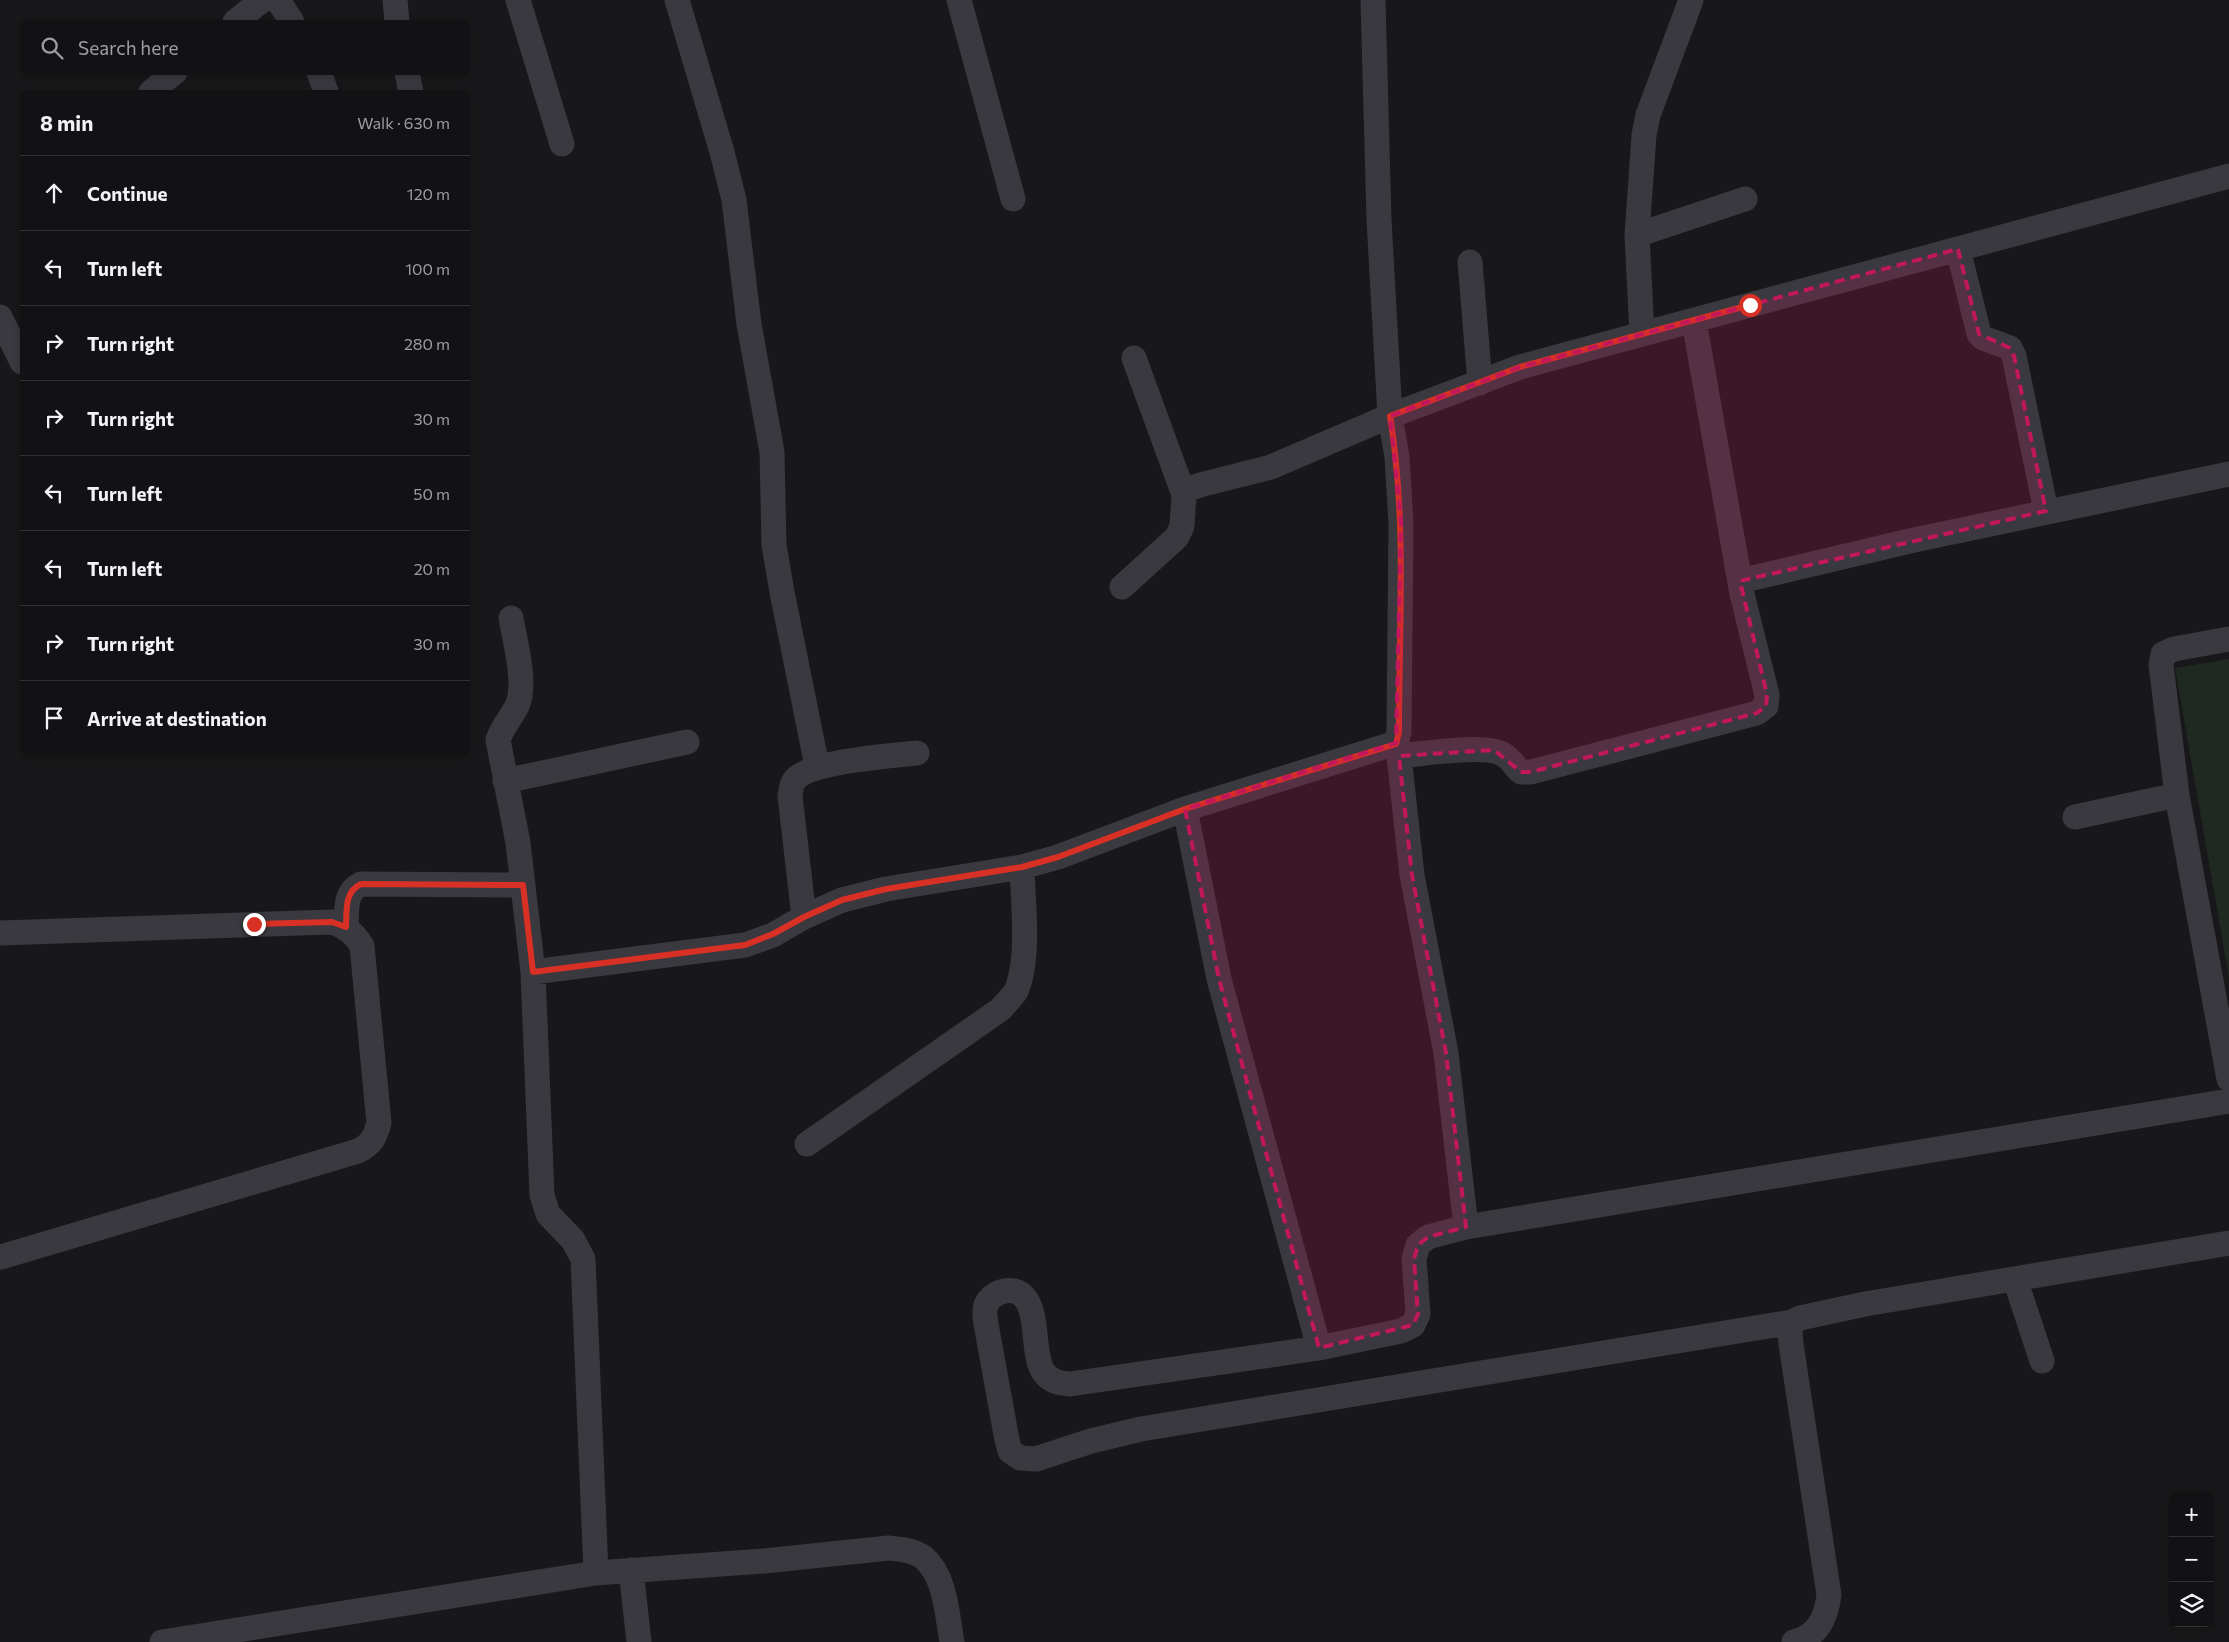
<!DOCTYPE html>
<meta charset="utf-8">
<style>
:root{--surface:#121214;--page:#1f2022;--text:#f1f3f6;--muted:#9c9ea0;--line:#313234}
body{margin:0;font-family:Commissioner,sans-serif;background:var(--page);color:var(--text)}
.controls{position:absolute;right:15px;bottom:15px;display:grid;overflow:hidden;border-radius:8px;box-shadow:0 2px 8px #0003}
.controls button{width:45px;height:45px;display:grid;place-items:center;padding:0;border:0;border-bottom:1px solid var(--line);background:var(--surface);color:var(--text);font:25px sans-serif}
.stop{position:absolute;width:15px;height:15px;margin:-11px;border:4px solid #d93025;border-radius:50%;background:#fff}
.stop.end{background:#d93025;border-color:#fff;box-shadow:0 1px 5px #0008}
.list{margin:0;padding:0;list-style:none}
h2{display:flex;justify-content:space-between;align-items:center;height:65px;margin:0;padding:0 20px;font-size:21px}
h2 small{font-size:16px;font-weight:400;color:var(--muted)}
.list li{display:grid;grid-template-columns:32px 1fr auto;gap:15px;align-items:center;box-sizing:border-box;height:75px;padding:0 20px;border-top:1px solid var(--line)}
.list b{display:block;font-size:19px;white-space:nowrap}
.list em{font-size:16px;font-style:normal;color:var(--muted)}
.icon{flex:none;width:28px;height:28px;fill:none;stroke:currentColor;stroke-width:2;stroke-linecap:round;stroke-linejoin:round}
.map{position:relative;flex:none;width:2229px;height:1642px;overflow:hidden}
.search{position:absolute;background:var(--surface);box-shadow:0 2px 8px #0003;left:20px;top:20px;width:450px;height:55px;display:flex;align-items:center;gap:12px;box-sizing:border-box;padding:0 18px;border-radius:8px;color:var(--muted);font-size:19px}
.panel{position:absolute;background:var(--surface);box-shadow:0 2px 8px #0003;left:20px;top:90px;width:450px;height:665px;border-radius:8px}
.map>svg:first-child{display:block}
.green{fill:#1f2821}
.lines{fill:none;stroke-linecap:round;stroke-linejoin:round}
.minor{stroke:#39393f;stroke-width:25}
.route{stroke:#d93025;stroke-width:6}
.marked{fill:#c2185b;fill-opacity:0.2;stroke:#c2185b;stroke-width:4;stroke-dasharray:10 6;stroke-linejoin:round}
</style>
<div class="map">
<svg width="2229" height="1642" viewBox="0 0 2229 1642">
<rect width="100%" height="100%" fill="#18181a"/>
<path class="green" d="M2229,659V978L2175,668Z"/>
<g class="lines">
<path class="minor" d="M278,0L292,22
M395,0L397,22
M518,0L562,144
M677,0L722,152L734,200L749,324L772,452L774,545L782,592L817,766
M959,0L1013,199
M235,22L262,0
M319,72L326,92
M407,72L411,92
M151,92L175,72
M1637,235L1745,199
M1958,249L1979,334L1983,338L2010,348L2014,356L2046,511
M1470,262L1480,383
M0,317L22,362
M1642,334L1637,235L1644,135L1648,115L1691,0
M1134,358L1184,495
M1740,581L1914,540L2229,474
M1122,587L1177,537L1182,526L1184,495L1189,489L1200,485L1271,467L1390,416L1520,367L2229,176
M511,618C515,642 527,684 517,706C511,718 502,727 498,740L518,843L533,972
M2229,639L2174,649L2163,654L2161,665L2177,795L2229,1079
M1396,743L1399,756L1412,875L1446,1053L1466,1227
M1399,756C1421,754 1488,743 1504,755C1511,759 1515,767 1521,772H1531L1757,713L1766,706L1767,695L1742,594L1694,321
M505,781L687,742
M1185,809L1219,979L1319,1348
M2075,817L2177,795
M804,917L790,796C791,791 791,784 794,781C807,761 892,756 917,753
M346,927C347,910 344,892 361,884L523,885
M0,933L332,922C346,927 354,933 362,946L379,1123C375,1137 372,1144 358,1151L1,1257
M807,1144L1001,1009C1005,1003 1013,997 1016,991C1030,960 1023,901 1022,867
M2015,1279L2042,1361
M1792,1322L1141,1429L1091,1441L1036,1459L1020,1458L1010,1451L1007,1440L986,1324C985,1318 984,1310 986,1305C992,1291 1014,1285 1024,1297C1040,1314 1031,1358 1045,1374C1052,1382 1060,1383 1070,1384L1319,1348L1401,1331L1413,1325L1418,1314L1414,1259L1418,1245L1428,1237L1466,1227L2229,1101
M631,1570L639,1642
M596,1573L764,1561L889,1548C900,1549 913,1550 923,1557C946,1576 947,1615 952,1642
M162,1642L596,1573L583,1259L573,1240L548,1214L542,1195L533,972L745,945L773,935L804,917L842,900L886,889L1022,867L1058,857L1185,809L1396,743L1399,732L1401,523L1397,457L1390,416L1379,220L1373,0
M1794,1642C1818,1636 1826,1618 1829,1595L1791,1344L1790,1330L1792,1322L1800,1318L1865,1304L2229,1243"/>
</g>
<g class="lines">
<path class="route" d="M254,924L332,922L346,927C347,910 344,892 361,884L523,885L533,972L745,945L773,934L804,917L842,900L886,889L1022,867L1058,857L1185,809L1396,744L1399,732C1399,626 1407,520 1390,416L1520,367L1750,305"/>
</g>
<path class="marked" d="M1958,249L1979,334L2010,348L2014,356L2046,511L1740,581L1767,695L1766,706L1757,713L1531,772H1521L1494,750L1399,756L1412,875L1446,1053L1466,1227L1428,1237L1418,1245L1414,1259L1418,1314L1413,1325L1319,1348L1219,979L1185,809L1396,743L1401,523L1390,416L1520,367Z"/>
</svg>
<div class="controls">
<button>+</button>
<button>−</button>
<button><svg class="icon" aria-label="layers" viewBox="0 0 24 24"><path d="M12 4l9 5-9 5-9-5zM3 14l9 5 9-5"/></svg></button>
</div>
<div class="stop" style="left:1750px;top:305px"></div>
<div class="stop end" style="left:254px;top:924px"></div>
<div class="search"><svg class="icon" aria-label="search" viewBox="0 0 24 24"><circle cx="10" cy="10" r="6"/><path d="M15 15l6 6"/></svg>Search here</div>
<section class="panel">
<h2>8 min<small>Walk · 630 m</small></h2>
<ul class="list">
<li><svg class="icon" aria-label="ahead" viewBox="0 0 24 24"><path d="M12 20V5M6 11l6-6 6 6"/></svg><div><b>Continue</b></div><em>120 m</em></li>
<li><svg class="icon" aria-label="left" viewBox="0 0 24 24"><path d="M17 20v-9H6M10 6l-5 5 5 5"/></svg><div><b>Turn left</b></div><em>100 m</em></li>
<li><svg class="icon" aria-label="right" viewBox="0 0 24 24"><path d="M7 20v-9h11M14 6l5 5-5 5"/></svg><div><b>Turn right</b></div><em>280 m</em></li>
<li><svg class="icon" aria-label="right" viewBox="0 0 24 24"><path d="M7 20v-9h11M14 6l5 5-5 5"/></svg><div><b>Turn right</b></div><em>30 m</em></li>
<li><svg class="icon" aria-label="left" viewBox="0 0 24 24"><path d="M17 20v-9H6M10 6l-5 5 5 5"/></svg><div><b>Turn left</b></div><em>50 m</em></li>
<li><svg class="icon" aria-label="left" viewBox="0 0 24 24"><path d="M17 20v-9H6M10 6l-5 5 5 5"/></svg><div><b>Turn left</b></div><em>20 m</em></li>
<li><svg class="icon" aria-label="right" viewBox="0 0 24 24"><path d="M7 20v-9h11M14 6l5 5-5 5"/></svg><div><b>Turn right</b></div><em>30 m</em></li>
<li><svg class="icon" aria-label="arrive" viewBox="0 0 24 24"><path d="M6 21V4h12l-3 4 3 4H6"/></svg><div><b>Arrive at destination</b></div></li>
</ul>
</section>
</div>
